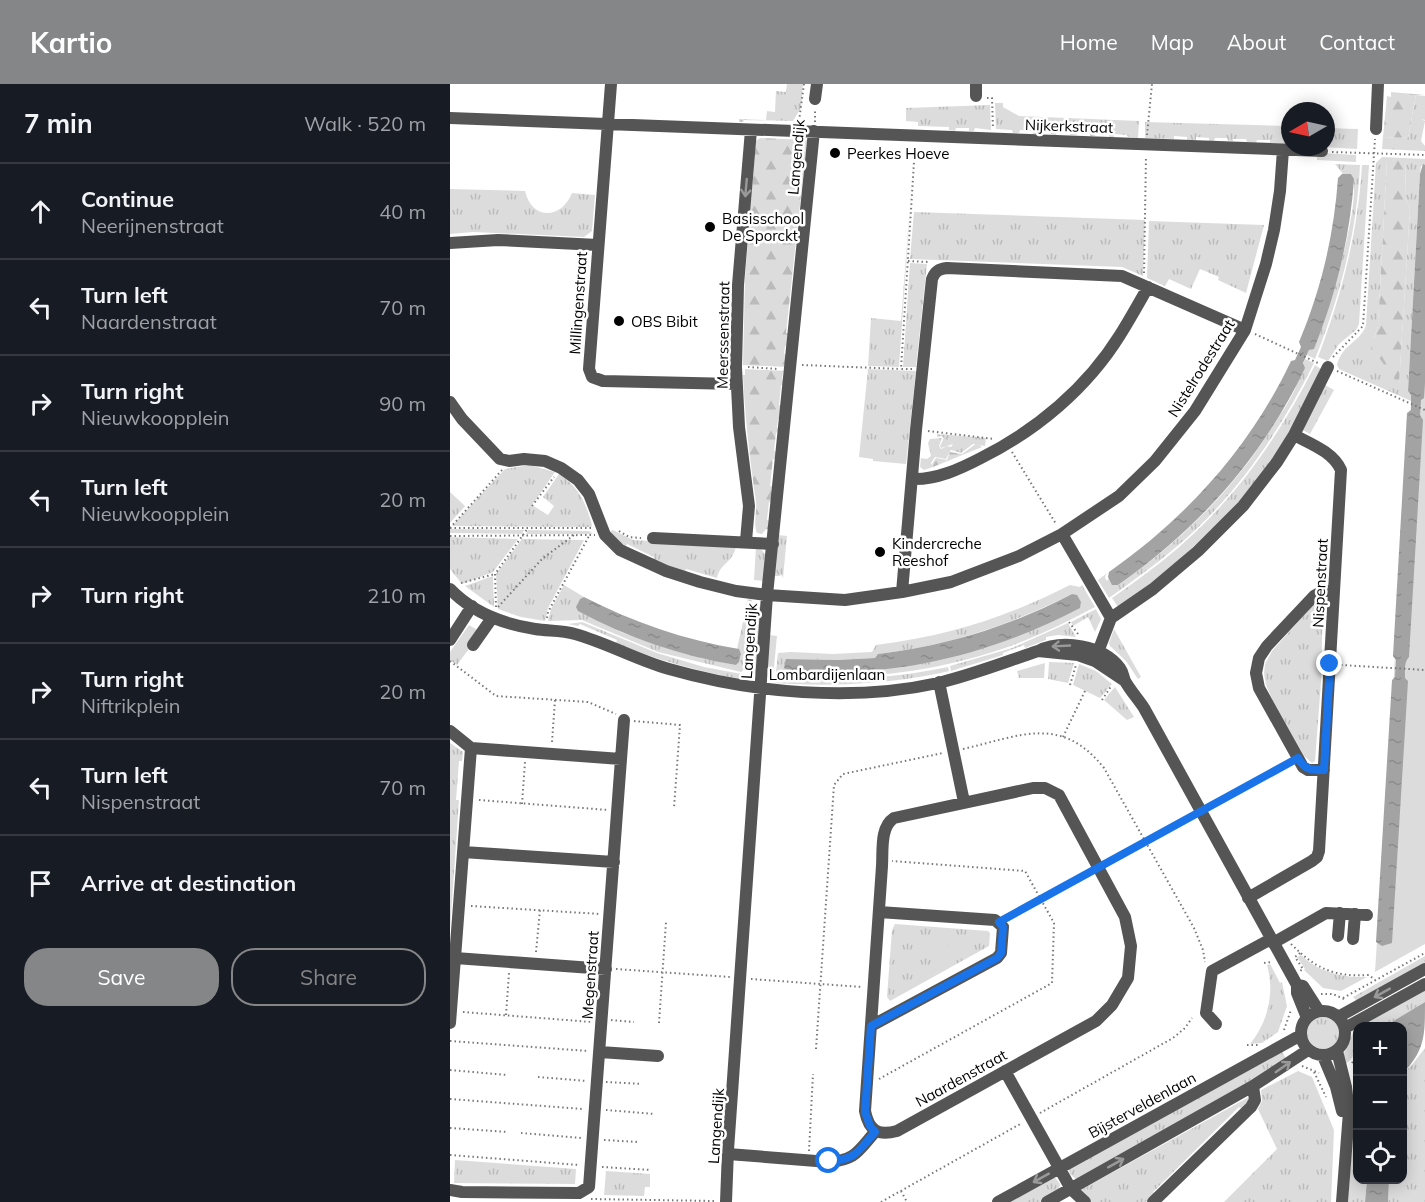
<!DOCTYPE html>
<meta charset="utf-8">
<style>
:root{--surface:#171b24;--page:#20242c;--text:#f1f3f6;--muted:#9ea1a6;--line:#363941;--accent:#858687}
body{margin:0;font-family:Mulish,sans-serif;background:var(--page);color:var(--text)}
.controls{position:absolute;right:18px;bottom:18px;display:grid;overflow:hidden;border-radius:12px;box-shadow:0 3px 15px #0003}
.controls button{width:54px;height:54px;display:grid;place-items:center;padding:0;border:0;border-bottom:2px solid var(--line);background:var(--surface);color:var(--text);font:30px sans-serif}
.compass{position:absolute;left:831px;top:18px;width:54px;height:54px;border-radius:50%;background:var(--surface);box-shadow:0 3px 15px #0003;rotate:261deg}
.stop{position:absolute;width:18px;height:18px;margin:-14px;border:4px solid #1a73e8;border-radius:50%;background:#fff}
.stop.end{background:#1a73e8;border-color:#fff;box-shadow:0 2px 6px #0008}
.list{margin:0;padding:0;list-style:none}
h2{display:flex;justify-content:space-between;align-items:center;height:78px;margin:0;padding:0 24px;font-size:26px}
h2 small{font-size:20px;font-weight:400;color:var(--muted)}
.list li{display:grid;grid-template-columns:39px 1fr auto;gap:18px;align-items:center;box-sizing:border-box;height:96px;padding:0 24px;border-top:2px solid var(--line)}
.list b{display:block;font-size:22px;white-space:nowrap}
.list p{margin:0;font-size:20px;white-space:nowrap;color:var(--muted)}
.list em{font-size:20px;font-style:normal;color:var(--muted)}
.actions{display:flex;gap:12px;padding:18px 24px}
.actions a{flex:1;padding:14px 0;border:2px solid var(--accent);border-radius:24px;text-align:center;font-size:21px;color:var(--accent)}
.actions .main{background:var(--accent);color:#fff}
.icon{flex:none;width:33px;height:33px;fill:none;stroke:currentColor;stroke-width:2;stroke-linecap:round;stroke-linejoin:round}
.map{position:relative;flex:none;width:975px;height:1118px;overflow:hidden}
header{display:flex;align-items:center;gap:36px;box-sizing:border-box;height:84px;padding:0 30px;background:var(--accent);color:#fff}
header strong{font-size:28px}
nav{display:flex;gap:33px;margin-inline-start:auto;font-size:21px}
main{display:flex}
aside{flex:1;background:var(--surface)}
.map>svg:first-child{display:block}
.grass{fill:url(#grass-tufts);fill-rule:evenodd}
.forest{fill:url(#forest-firs)}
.park{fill:#dcdcdc}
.water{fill:url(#water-ripples)}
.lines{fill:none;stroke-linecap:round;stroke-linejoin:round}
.path{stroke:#777;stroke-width:2;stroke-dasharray:1.5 3;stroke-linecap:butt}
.minor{stroke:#555;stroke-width:12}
.oneway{stroke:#999}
.route{stroke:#1a73e8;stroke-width:8}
.poi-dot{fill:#000;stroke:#fff;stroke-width:2}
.labels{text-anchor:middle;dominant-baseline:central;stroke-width:5;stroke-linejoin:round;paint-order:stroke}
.street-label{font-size:15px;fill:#000;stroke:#fff}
.poi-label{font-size:15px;fill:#000;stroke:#fff;text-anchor:start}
</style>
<header>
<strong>Kartio</strong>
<nav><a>Home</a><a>Map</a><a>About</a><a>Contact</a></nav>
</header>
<main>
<aside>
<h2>7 min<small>Walk · 520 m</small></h2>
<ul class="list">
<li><svg class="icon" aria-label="ahead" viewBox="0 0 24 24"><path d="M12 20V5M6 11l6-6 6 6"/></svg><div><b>Continue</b><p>Neerijnenstraat</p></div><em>40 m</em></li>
<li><svg class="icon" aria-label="left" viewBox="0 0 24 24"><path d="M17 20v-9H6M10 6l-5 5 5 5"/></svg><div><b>Turn left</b><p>Naardenstraat</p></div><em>70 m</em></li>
<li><svg class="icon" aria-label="right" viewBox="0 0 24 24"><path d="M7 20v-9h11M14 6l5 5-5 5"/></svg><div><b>Turn right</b><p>Nieuwkoopplein</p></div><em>90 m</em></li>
<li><svg class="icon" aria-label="left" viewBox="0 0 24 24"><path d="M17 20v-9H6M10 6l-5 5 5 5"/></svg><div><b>Turn left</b><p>Nieuwkoopplein</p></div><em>20 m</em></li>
<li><svg class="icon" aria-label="right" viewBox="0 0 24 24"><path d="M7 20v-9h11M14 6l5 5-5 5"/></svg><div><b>Turn right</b></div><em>210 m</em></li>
<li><svg class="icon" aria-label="right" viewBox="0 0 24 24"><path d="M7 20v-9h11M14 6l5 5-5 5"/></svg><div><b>Turn right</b><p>Niftrikplein</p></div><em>20 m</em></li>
<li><svg class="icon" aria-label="left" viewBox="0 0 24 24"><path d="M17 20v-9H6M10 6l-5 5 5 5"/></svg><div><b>Turn left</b><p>Nispenstraat</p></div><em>70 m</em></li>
<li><svg class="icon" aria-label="arrive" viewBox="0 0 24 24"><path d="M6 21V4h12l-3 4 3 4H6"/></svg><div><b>Arrive at destination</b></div></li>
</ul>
<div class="actions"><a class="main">Save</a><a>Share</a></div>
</aside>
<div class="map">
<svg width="975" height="1118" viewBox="0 0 975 1118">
<defs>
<pattern id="grass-tufts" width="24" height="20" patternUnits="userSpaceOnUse" patternTransform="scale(1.5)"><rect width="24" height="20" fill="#dcdcdc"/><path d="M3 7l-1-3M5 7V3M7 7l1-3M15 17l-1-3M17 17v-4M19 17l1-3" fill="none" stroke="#bbb"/></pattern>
<pattern id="forest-firs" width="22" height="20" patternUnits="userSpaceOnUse" patternTransform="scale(1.5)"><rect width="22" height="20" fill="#dcdcdc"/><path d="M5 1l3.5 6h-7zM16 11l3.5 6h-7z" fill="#bbb"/></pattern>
<pattern id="water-ripples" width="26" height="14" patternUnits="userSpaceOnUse" patternTransform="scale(1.5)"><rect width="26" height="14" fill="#a3a3a3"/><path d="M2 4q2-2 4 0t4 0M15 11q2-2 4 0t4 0" fill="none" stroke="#8b8b8b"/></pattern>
</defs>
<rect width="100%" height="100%" fill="#fff"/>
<path class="grass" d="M337,0H353L351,24L343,37L294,36L293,38H289V35L316,36L317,27L325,28L326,7L336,8Z
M966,11L975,12V36L971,35L975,37L971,57L975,62V67L932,65L933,53L958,54Z
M545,19H553V23L569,32L689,37L688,54L678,53L677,51L664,50V53H659V50L646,49L645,52H640V49H627V51H620V48H607L606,51L601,50V47H588V50H583L582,47L570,46L569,49H563L562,46L546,45Z
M540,21L541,46L525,44L524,47H519V44H506L505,47L499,46V43L468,42V38L456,37V24Z
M695,38L840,42V60L820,59V56H807L806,59L797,58L796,55H783V57H778L777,54H765L764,57H759V54L746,53V56H737V53L724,52V55L695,54Z
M876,44L908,45L907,65L872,63H876Z
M872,69L906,71V78L867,76V71Z
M932,73L975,75V81L971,82L970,90L958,307L961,311V317L889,285L887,281C892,260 911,258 916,241L926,79ZM937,76L956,77L955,113L960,124L949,300L924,254L928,242Z
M885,80L910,81C907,149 890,212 865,275L857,271L859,266L864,264C875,237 915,113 901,90H893Z
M912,81H919L909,240L906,246L889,260L878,277L868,273C892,210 908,148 912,81Z
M0,105L75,107C82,137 112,135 122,109L145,111L142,147L134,153L23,148L0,150Z
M461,109L449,283L418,282L421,234L451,237Z
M464,128L695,136L693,192L672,183L460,175Z
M699,137L814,141L796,209L768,196L769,193L750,185L741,205L719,195L715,202L697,194Z
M460,179L477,180L466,283H453Z
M855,275L864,279C829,349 785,414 725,464C704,482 681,498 659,514L648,496L656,490L655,494L657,497L659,494L662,499L668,501C728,459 782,408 821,345C829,332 839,319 845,305C849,296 851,285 855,275Z
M865,281L874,287L834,360L786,422L718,487L668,523L662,514C685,498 707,482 728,464C787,413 830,351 865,281Z
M418,285L466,287L456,380L423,377V375L409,373Z
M875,301L884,306L860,350L851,345Z
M487,350L536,354L535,362L523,360L511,369L501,366L496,375L485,373L481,379L483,383L474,386L470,383L471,374L477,375L481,372L478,359L480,355L492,354L489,362L491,365L497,362L501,363L503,360L491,364L490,362L494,354L491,352L487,353Z
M79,381L105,388L82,421L98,431L104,422L93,413L109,390C129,403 136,419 142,441L141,443L2,442L55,385Z
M0,408L15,422L0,439Z
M0,445L74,446L72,450L0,449Z
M78,446L139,447L143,450H76Z
M163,446L183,456L286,462C283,479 270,479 267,494L236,485L235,488L203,476L204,473L177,460L175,463L159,448Z
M328,451L337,452L333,494L331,490L330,492H324Z
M0,453L68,455L43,488L12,500L0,485Z
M72,455L134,456L98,524L95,537L71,533L48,525L46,490Z
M306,463L310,464L315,470H317L315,497L304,496Z
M43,492L44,523L15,502Z
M114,501L134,513L130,515L127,522L171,548L204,560L250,574L286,581L289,577L291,571L287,565L298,515L302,516L295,585L291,588L208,568L132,536L98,537L101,525Z
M620,501L630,503L632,501L645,523C621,536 596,548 571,558C493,588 414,596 331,594L326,588L328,569L341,568L383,570L422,568L426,561C498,552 555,534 620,501ZM622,510L627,512L631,519L629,524C537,571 441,593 338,587L335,584L336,575L388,576L425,574L428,570C497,562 560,541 622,510Z
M873,515L871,598L865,677L862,679L854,672L822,615L816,601L814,589L815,580L822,567L866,518Z
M305,523H311L306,590H300Z
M646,525L651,535L645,548L638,533L623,542L621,538Z
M132,538L207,569L254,583L297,591L296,596C252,588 208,577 166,559L167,556L130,540L128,542L118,540Z
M618,539L626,553L608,551L596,553V556L575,564L574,561L553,569V571L501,587L500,582L562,564Z
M19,541L29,547L21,562L7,581L0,576V568Z
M664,545L691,593L688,595L676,577L660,562L659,559Z
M319,551L327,552L323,593L316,592Z
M599,578L624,579L618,599L598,595Z
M595,579L594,594H569L567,587Z
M629,580L646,587L662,600L650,614L623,601Z
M498,583L499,587L491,589C436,600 381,603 325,599V596C384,597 441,595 498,583Z
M665,603L684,633L677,636L654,616Z
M0,659L13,668L12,677H9L6,716H9L0,847Z
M445,840L538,847L540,849L539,862L440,917L437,913L442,846Z
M851,871C868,888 893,894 917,893L891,907L873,904L854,886L855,885L847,873Z
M975,872V882L909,919L903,913Z
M820,880L830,899L832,898L837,922L828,948L812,959L800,960C818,938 825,909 817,881Z
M975,904V918L935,942H919L917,936Z
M857 949a16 16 0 1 1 32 0a16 16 0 1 1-32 0Z
M909,941L910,942H908C907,960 909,973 892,982C891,972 902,948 909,941Z
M975,964V1118H938L939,1096H952L953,989L962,981Z
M831,966L837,976L627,1096L620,1090L619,1084Z
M907,986L908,1096H917L915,1118H898Z
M848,987L862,993L884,1046L881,1118H774L827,1065L808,1025L812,1017L811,1006Z
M799,1013L800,1016L792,1025L789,1023L703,1108L706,1112L695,1118H642L629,1107Z
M5,1076L126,1085L125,1100L4,1099Z
M156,1087L200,1090V1103H195L194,1112L154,1111Z
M604,1092L610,1100L609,1105L590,1118H553Z"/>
<path class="forest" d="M941,8L975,11H966L958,54L933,53L937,12L941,13Z
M310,54L357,56L336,249L341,250L339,262H335L334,270L338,271L337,283L293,281L295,194L306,57Z
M937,76H956L955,113L960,124L949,301L919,260L924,254L928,242Z
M295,285L337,287L333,288L332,296L336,297V302L331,301L329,321L333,322L332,335H328L327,344H331L326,349L324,367L328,368V375H323L320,402L325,403L323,418H319L317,436L321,437L320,446L316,445L312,450L307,449C303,439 307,430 306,418C300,376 295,334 293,291H295Z
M527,359L532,363L483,383L482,380L486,374L497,376L500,368L512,370Z"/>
<path class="park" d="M975,99V860L925,888Z
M480,854L499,855L498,872L478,870Z"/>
<path class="water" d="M973,80L975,81V299L974,314L971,316L970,331L973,336L959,573C954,578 955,587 955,594L958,597L942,859L932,862L926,858L942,596L945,593L946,576L943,572L957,329L961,326V311L958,307L970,90Z
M892,90H901L904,95C900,153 886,210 864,265L859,266L853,279L855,284C813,373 748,445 668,501H662L658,493L659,488C737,433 800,364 841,277L845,276L851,263L849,258C871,206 884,151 888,94Z
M622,510L627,511L631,518L630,524C539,572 440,595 338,587L334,584L336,575L388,576L425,574L428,570C497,562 561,542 622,510Z
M134,513C183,538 234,556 289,565L291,570L289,578L286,581C230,572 177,553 128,527L126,523L130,515Z
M975,918C975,952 975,966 953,989L952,942H930H935Z
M917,1096H939L938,1118H915Z"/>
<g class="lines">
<path class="path" d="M537,14H542L543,45
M349,37L354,0
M365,38V25
M697,51L702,0
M882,68L975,71
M458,177L479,178
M694,189L696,72
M805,250L868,279
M883,273L913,242L925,55
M352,281L451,285
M298,283L328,285
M462,285H451L465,62
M887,287L975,326
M478,347L544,355
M562,368L606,440
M82,422L104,393
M0,444H141
M0,444L52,386
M169,447L179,453L191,454
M0,452L145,451
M11,499L45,490
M46,523L45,490L78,444
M48,523L92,475L124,451
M97,534L98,528L139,452
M619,538L628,550
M0,577L46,612L138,618L166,630
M891,581L975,586
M620,601L626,581
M652,616L662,601
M184,637L230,641L224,724
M613,653L635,607
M102,658L105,616
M513,665C570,652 611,630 654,684L744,844L753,866L755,878
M29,716L158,726
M72,720L75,678
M759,722L839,679
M657,779L741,732
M21,822L150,830
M557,833L639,789
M841,860C866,885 884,893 919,891L925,896
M86,868L90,826
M850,869L845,873L853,885L850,887
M814,879L821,878
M166,885L280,893
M301,895L412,903
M871,910H883L894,915
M893,914L975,869
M13,928L142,938
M56,931L59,889
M161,936L184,938
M209,939L216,838
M834,946L841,926
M0,957L138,967
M797,961H810
M366,965L384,701L393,690L493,669
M902,979L908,971
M852,982L869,989
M0,986L57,991
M864,988L876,1013
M88,993L136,997
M429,995L602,899L604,839L575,787L442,777
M156,998L192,1000
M0,1015L133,1025
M156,1026L204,1030
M590,1029L723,954L735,944L742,934
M0,1044L58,1048
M71,1049L131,1054
M154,1056L188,1058
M359,1067L363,990
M0,1071L129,1081
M152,1083L201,1086
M451,1107L457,1118
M141,1115L265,1117
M431,1118L572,1039"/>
<path class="minor" d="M161,0L139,285L142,293L153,297L286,300
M526,12V0
M365,15L367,0
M0,34L872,67
M926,45L928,0
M0,159L48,156L148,161
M0,318L12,335L50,375L59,377L74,375L95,377L111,384L128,396L139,410L155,451L170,466L216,487L250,498L286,507L317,511L395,516L452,508L501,498L569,472L612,450L669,412L705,377L745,327L795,246L816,180L824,146L830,107L833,66
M462,395C486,396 510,385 531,374C587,346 637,304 670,251C680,235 689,219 698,203
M612,450L661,534
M203,454L323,460
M296,457L299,422L289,343L286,283L288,201L301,46
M0,505C22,528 53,540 85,545C98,547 112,546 125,550C157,559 187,576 219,585C303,609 402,618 488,599C522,591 555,578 588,567
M452,508L466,346L482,195C485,187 489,185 497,184L672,192L795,246
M0,556L22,522
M23,561L42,534
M646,573L661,534L703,505L748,467L793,422L827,378L844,351L878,283
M675,597L645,577L628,571L588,567C612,555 653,561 670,584C673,588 673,592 675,597C680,606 688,615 694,624L847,901V909L857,934
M489,598L514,718
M0,647L21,664L0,939
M171,675L174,636
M874,686H858L853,683L809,604L806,589L809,574L817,562L864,512L873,507H884
M583,704H595L609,711L675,833L681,862L678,894L662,921L646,937L447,1047C428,1052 419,1047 415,1027L432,782C433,766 430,743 444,734Z
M13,768L164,778
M798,814L862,777L867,773L869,767L891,386C883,368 861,360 844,351
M888,852L890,829
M903,855L905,830
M823,859L876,829L917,831
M5,874L156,885
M847,901L853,902L869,927
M851 949a22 22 0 1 1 44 0a22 22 0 1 1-44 0Z
M888,933L975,885
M766,940L756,929L762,887L821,855
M421,942L547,874L551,869L553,843L545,836L429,828
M895,944L975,900
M887,967L896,1003L899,1028L892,1118
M150,968L208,972
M873,972L886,1003L892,1027
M555,987L621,1105L635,1118
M278,1070L379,1078C406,1076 408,1067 425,1048
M0,1106L12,1108L129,1109L139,1103L171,675L21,664
M276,1118L278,1066L317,511L364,47
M548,1118L851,951
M597,1118L803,1002L858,966
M703,1118L801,1023L805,1016L803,1002"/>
</g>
<defs><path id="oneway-shaft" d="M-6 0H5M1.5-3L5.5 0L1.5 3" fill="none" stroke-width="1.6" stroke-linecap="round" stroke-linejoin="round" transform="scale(1.5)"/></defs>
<g class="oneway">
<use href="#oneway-shaft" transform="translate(296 104) rotate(95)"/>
<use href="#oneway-shaft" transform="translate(611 562) rotate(177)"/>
<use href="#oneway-shaft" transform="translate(932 909) rotate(151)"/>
<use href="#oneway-shaft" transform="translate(833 983) rotate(-35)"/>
<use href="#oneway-shaft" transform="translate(666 1079) rotate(-29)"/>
<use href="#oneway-shaft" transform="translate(591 1094) rotate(151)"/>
</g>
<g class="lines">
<path class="route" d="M379,1077C406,1076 408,1067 425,1048L420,1042L415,1028L421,942L547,874L551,869L553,843L549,838L848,674C855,686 861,686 874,686L880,580"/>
</g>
<g class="poi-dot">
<circle cx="385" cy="69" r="6"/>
<circle cx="260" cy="143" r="6"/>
<circle cx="169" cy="237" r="6"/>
<circle cx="430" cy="468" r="6"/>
</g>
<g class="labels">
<g class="street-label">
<text transform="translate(619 42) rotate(2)">Nijkerkstraat</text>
<text transform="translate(346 73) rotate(-85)">Langendijk</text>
<text transform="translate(128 219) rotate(-86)">Millingenstraat</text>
<text transform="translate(273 251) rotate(-89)">Meerssenstraat</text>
<text transform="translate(751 284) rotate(-58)">Nistelrodestraat</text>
<text transform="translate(870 499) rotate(-87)">Nispenstraat</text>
<text transform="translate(299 557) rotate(-86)">Langendijk</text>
<text x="377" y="590">Lombardijenlaan</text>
<text transform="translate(140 891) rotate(-86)">Megenstraat</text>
<text transform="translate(511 994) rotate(-29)">Naardenstraat</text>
<text transform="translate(692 1021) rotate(-29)">Bijsterveldenlaan</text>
<text transform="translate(266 1042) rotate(-86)">Langendijk</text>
</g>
<g class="poi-label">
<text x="397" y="69">Peerkes Hoeve</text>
<text x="272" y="134">Basisschool<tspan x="272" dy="17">De Sporckt</tspan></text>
<text x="181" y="237">OBS Bibit</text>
<text x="442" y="459">Kindercreche<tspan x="442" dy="17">Reeshof</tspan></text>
</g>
</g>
</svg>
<div class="controls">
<button>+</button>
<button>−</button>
<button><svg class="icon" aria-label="locate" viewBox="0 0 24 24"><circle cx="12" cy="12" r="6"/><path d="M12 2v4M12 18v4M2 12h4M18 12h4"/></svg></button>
</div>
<svg class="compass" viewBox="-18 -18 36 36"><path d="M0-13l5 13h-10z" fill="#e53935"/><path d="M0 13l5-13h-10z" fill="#9ea1a6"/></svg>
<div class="stop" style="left:379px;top:1077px"></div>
<div class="stop end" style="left:880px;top:580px"></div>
</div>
</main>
